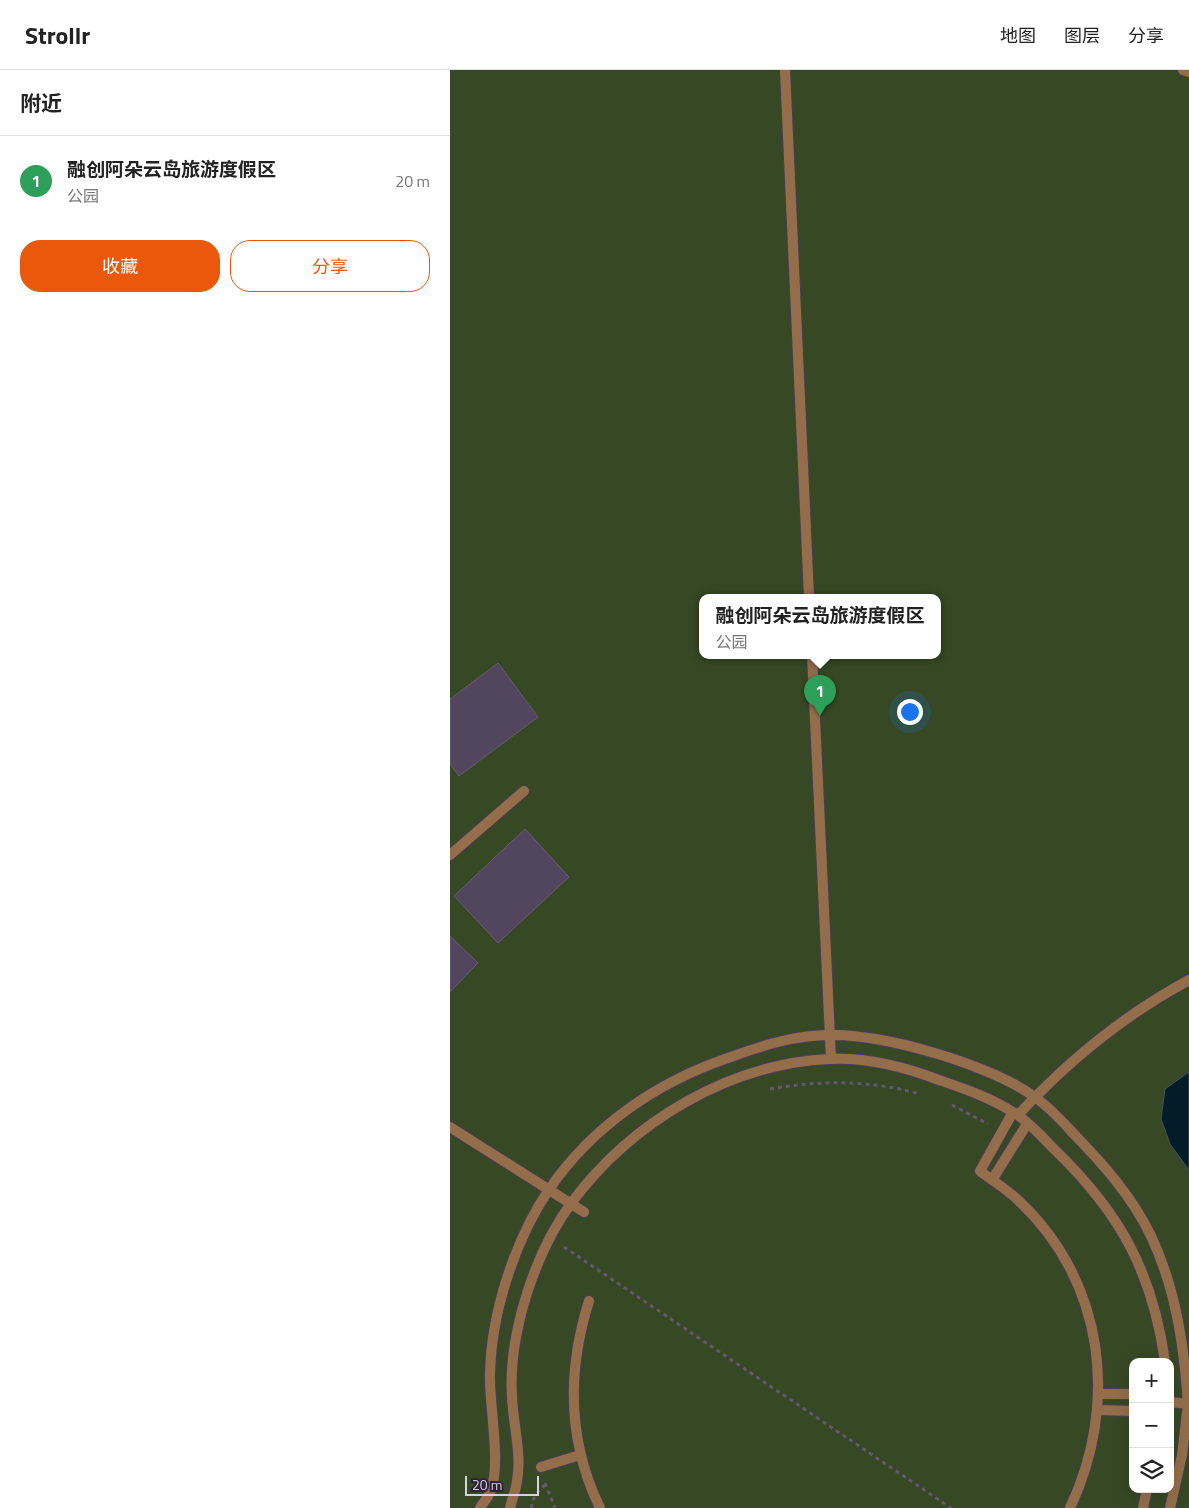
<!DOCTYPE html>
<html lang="zh">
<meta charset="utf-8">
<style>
:root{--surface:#fff;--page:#f6f6f6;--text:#222;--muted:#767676;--line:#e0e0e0;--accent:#ea580c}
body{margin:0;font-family:"Titillium Web","Noto Sans SC",sans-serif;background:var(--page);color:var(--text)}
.controls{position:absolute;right:15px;bottom:15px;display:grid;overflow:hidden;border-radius:10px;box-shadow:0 5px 20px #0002}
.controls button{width:45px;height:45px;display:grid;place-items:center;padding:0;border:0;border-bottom:1px solid var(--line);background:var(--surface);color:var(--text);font:25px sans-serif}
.scale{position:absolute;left:15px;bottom:12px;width:74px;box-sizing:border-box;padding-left:5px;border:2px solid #d8d1e0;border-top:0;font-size:14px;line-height:18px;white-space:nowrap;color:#d8d1e0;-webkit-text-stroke:4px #2e2239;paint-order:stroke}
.you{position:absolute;left:459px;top:641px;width:18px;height:18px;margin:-12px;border:4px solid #fff;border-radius:50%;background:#1a73e8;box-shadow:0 0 0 8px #1a73e833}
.badge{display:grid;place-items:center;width:32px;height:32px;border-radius:50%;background:var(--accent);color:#fff;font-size:16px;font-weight:700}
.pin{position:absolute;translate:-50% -41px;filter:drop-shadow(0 1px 2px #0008)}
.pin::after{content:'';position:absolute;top:26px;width:18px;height:15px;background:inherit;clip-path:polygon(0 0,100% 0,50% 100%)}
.popup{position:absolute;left:249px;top:524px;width:242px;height:65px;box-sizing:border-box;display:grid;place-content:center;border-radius:10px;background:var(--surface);filter:drop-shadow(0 1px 4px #0005);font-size:16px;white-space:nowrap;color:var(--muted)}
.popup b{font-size:19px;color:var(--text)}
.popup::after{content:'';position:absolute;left:50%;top:100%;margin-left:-10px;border:10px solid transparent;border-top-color:var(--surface)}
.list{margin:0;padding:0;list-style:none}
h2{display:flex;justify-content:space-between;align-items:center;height:65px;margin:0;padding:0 20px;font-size:21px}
h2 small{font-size:16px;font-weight:400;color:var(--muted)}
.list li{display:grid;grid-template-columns:32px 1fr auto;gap:15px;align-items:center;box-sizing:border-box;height:90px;padding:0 20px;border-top:1px solid var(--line)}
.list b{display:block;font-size:19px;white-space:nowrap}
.list p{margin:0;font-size:16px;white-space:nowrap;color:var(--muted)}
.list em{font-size:16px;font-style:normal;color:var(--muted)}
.actions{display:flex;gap:10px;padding:15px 20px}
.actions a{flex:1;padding:11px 0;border:1px solid var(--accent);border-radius:20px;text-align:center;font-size:18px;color:var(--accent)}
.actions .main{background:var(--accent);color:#fff}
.icon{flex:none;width:28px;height:28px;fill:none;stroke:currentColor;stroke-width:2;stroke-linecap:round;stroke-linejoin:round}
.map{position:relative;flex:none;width:739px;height:1438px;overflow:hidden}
header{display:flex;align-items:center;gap:30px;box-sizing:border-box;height:70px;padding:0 25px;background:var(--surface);border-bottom:1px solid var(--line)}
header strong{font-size:24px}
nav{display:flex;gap:28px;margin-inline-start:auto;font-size:18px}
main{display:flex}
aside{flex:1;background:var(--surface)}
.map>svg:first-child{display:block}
.green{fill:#364824;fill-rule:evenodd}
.water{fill:#041c27;stroke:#44525e}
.building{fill:#52455e;stroke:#685b75}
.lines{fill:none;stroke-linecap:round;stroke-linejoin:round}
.service-casing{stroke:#493e54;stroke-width:12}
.minor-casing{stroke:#493e54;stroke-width:12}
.tertiary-casing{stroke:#493e54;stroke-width:12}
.path{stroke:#63586d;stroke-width:3;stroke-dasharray:4 4;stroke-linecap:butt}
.service{stroke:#946e4b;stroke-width:10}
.minor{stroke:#946e4b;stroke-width:10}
.tertiary{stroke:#946e4b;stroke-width:10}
</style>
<header>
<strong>Strollr</strong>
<nav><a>地图</a><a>图层</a><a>分享</a></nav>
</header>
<main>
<aside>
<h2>附近<small></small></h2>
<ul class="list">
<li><span class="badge" style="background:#2e9e5b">1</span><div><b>融创阿朵云岛旅游度假区</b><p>公园</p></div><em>20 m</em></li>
</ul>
<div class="actions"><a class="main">收藏</a><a>分享</a></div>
</aside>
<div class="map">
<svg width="739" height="1438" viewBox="0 0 739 1438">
<rect width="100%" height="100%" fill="#2e2239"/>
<path class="green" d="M0,0H739V1438H0ZM252,527H488V585H252ZM683,1292H720V1419H683Z"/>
<path class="water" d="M739,1002V1100L720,1074L711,1049L715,1019Z"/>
<path class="building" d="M48,593L88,647L9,706L0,694V629Z
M75,759L119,807L48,873L4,826Z
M0,866L28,893L0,922Z"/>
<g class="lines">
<defs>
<path id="service" d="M0,785L74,721
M563,1042L530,1101C543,1111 558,1120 569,1131C655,1212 669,1334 620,1438
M542,1110L577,1054
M139,1231C117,1301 118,1372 150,1438
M649,1324H683
M648,1340L683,1341
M91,1397L130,1385"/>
<path id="minor" d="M335,0L359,527
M733,0L739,2
M362,585L381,989
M568,1045C618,991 674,945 739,910
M0,1057L134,1142
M720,1332L739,1334
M30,1438C33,1433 38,1428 40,1422C52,1397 39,1335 40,1305C41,1243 65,1169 100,1118C143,1056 207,1012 278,988C311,976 344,965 380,965C433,963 544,996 586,1028C599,1037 611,1050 622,1062C652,1093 682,1126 701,1166C726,1219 734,1276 738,1334
M60,1438C62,1429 66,1420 67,1411C72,1384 63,1354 62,1327C58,1264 85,1182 122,1132C182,1052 278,994 379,989C416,987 455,997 489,1010C515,1019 542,1028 566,1044C581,1054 594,1069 607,1082C671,1144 703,1204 715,1292"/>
<path id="tertiary" d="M693,1438L697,1419
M720,1438L732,1385L738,1334"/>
</defs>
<use href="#service" class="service-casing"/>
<use href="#minor" class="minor-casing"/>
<use href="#tertiary" class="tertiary-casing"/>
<path class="path" d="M320,1019C371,1010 420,1010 470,1024
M502,1035L538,1054
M114,1177L501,1438
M95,1413L105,1438
M81,1438L85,1425L95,1415"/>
<use href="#service" class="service"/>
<use href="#minor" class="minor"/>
<use href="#tertiary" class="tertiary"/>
</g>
</svg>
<div class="controls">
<button>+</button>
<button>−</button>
<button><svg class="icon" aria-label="layers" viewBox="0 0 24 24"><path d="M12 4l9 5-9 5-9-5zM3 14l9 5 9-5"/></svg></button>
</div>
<div class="scale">20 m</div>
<div class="you"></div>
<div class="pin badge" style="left:370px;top:646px;background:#2e9e5b">1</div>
<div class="popup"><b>融创阿朵云岛旅游度假区</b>公园</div>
</div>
</main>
